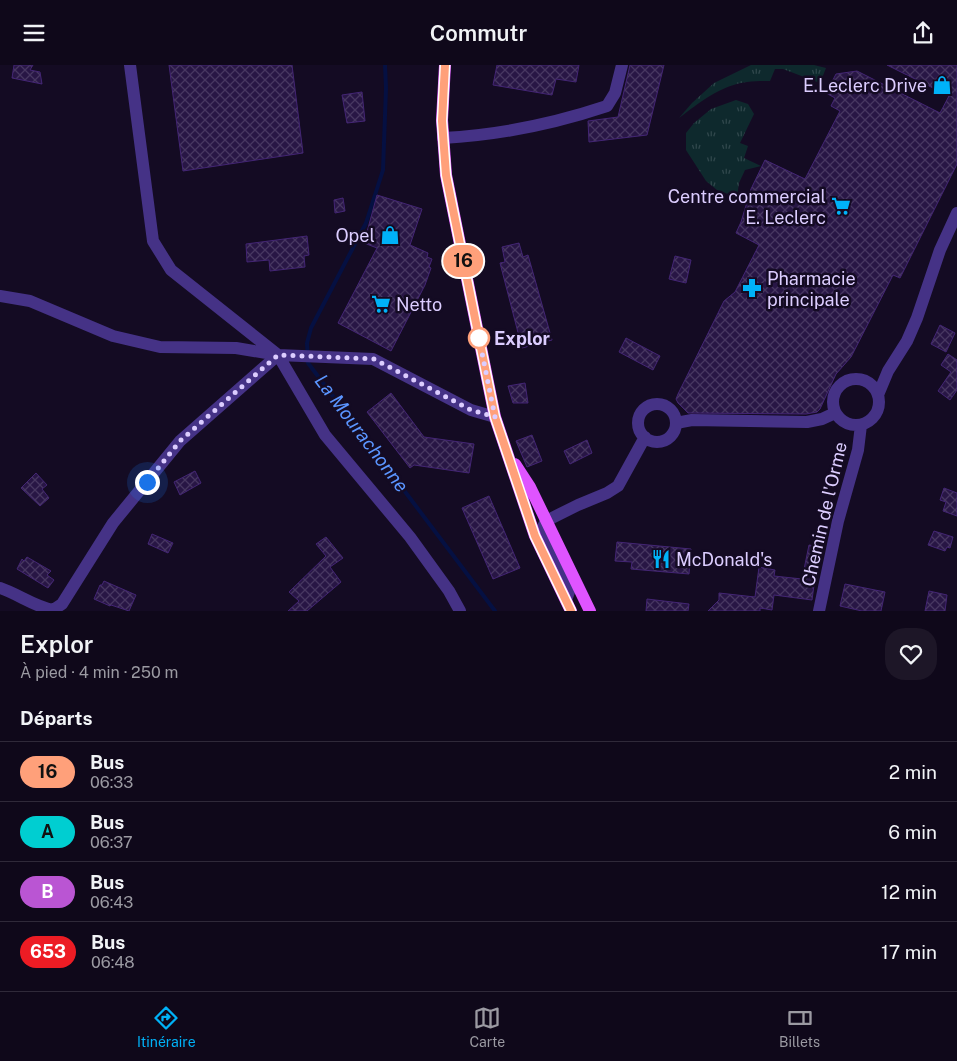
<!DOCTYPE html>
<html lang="fr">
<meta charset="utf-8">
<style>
body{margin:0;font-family:"Public Sans",sans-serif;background:#1d1627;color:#f1f3f6;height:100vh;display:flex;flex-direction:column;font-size:19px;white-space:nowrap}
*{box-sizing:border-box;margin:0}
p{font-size:16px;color:#9b9aa2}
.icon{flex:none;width:28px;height:28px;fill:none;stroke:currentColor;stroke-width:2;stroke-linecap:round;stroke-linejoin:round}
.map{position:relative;height:546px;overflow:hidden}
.panel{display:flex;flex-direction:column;background:#0f081a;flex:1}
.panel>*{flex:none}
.badge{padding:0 10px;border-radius:16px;font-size:18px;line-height:32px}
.you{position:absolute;width:25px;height:25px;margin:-12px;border:4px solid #fff;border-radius:50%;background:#1a73e8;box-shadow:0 0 0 8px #1a73e833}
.map>.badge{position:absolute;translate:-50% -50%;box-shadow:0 0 0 2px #fff}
h2{padding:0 20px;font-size:19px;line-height:45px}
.round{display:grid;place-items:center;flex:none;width:52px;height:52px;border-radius:20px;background:#1d1627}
.summary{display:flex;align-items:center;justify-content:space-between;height:85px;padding:0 20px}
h1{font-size:24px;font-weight:600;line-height:38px}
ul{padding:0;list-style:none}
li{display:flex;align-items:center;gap:15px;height:60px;padding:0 20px;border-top:1px solid #2f2939}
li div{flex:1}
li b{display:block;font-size:19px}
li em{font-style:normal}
li .badge{min-width:55px;font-weight:700;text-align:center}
header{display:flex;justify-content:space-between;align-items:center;height:65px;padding:0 20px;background:#0f081a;font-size:22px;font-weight:600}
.tabs{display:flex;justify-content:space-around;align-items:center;height:70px;border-top:1px solid #2f2939;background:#0f081a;font-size:14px;color:#9b9aa2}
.tabs a{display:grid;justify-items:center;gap:2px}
.tabs .active{color:#00b2f8}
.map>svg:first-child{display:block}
.grass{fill:url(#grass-tufts)}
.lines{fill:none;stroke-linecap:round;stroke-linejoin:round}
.stream{stroke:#051042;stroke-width:4}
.building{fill:url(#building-cross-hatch);stroke:#432574}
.minor{stroke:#453286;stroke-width:12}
.major{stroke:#df54ff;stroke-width:12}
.line-casing{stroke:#fff;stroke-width:11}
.line{stroke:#ffa07a;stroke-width:8}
.walk{stroke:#dccdff;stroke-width:5;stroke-dasharray:0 9}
.stop-dot{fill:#fff;stroke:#ffa07a;stroke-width:2.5}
.labels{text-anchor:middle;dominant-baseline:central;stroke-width:5;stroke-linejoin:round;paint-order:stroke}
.poi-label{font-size:18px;fill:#dccdff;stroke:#140b23;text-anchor:end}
.stop-label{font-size:18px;font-weight:bold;fill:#dccdff;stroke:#140b23;text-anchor:start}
.street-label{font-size:18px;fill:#dccdff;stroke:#140b23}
.water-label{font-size:19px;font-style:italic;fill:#5b95ff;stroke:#140b23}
</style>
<header><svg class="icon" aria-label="menu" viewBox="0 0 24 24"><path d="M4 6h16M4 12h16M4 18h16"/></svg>Commutr<svg class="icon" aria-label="share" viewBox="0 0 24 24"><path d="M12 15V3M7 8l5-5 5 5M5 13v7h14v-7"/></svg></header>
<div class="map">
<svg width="957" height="546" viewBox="0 0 957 546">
<defs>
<pattern id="grass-tufts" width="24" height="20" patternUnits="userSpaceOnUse" patternTransform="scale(1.25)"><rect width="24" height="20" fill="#0e292d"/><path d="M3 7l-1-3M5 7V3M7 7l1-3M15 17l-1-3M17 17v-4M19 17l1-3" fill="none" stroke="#30474c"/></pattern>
<pattern id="building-cross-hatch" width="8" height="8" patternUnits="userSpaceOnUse" patternTransform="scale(1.25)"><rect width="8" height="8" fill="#281645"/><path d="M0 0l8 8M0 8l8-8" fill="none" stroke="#473761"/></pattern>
</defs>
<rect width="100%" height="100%" fill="#140b23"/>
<!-- grass -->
<path class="grass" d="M751,0H814L826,3L820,18L783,4H775L770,16C763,16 754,16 747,17C721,20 699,38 679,53L692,38L714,18Z
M736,35L748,39L754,49L740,78L748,81L744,93L761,101L745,105L739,118L737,132L717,125L706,116L686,85V68L694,58L711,44Z"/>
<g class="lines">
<!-- stream -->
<path class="stream" d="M385,0L386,23L383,105L366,158L311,263L307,278L308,298L495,546"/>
</g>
<!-- building -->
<path class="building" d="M14,0H33L30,5L40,7L42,19L12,13Z
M169,0H292L303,88L183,106Z
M497,0H579L576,17L556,14L552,30L493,20Z
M630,0H664L647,70L589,77L588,56L618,52Z
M887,0H957V99L900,213L893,210L851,292L836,309L820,344L817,347L806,349L688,348L678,338L676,334L678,329L724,236L735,227L759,180L736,168L741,157L751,124L765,95L805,114L840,46L831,41L835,33L826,28L836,9L857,6L940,48L949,31Z
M362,27L365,56L347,58L342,30Z
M377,130L422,144L410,180L428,188L427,192L432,194L429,202L431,203L425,220L391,286L338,258L377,183L364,178Z
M343,133L345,146L335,148L334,135Z
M307,171L309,190L304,191L305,202L270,206L269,195L247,197L246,179Z
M519,178L523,192L528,190L552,275L522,283L500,198L505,197L502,182Z
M675,191L691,195L686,218L669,214Z
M940,260L955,268L946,287L931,279Z
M626,273L660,291L653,305L619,287Z
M948,289L957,295V325L950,335L938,326L951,307L941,300Z
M525,318L528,338H513L508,321Z
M391,328L424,372L474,379L469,408L414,400L410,403L367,347Z
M532,370L542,396L527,402L516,376Z
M587,375L592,388L570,399L564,386Z
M195,406L201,418L180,430L174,417Z
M36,408L47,420L42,424L49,433L40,441L21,423Z
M944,423L957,428V451L943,446L946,437L940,435Z
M489,431L520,503L493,514L462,443Z
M934,466L953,472L950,483L947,482L945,486L928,480Z
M152,469L173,478L168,488L148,479Z
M326,472L343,493L330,502L341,517L307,546H288L299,536L289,527L326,491L316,479Z
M617,477L691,484L689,509L631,504L632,497L615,496Z
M809,480L819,482L812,535L774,530L772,545L760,543V546H708L719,535V528L755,532L759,502L775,505L774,511L802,514Z
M27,492L51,506L47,510L54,515L48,523L17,504L22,494L24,496Z
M104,516L136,530L129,546L111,540L110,541L94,534L100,520H102Z
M845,519L885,527L881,546H862L840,541Z
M929,526L947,530L945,546H925Z
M647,534L689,539L688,546H646Z"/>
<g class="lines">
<!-- minor -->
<path class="minor" d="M130,0L153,176L171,205L278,290L325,370L410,472L449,526L460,546
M443,73C499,70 553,59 607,41L615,28L622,0
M0,231L30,236L113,271L160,282L236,283L278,290L373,294L471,345L495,352
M833 337a23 23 0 1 1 46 0a23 23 0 1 1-46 0Z
M878,330L888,306L907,276L917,253L940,185L957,148
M638 358a19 19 0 1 1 38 0a19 19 0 1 1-38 0Z
M676,358L692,355L807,357L822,354L835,348
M0,523C18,529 35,542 53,545L62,539L113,458L180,376L278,290
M566,535L569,527L542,468L543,462L546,456L578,440L607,428L618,421L645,372
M819,546L838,456L858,385L861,360"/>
<!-- major -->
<path class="major" d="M445,0L442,55L446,110L495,352L535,471L571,546
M515,399L530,422L590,546"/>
</g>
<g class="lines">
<!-- line casing -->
<g class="line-casing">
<path id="line" d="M445,0L442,56L446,110L495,352L535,471L571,546"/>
</g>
<!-- line -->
<use href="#line" class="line"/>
<!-- walk -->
<path class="walk" d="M147,417L180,376L278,290L374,294L471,345L495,352L479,273"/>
</g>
<!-- icons -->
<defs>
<g id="shop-bare" transform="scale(1.5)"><path d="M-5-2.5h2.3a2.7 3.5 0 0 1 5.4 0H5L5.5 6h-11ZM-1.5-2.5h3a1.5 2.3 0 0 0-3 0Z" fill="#00b2f8" stroke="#140b23" stroke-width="2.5" paint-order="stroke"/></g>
<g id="supermarket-bare" transform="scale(1.5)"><path d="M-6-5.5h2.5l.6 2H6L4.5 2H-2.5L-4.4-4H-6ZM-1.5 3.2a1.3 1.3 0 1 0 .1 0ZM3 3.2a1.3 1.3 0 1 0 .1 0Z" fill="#00b2f8" stroke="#140b23" stroke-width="2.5" paint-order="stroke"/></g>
<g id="pharmacy-bare" transform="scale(1.5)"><path d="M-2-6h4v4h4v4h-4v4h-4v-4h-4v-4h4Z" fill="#00b2f8" stroke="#140b23" stroke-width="2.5" paint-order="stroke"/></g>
<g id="restaurant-bare" transform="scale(1.5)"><path d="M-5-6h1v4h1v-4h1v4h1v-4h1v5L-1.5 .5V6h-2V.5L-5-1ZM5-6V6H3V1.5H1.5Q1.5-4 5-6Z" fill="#00b2f8" stroke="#140b23" stroke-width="2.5" paint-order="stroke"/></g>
</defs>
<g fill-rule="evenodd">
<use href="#shop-bare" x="942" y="20"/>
<use href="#supermarket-bare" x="841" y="141"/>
<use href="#shop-bare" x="390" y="170"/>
<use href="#pharmacy-bare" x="752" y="223"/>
<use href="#supermarket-bare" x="381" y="239"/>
<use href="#restaurant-bare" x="661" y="494"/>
</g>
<!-- markers -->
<circle class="stop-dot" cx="479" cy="273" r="10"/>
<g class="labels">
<!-- poi labels -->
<g class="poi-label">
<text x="927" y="20">E.Leclerc Drive</text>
<text x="826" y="131">Centre commercial<tspan x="826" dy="21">E. Leclerc</tspan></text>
<text x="375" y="170">Opel</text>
<text x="767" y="213" text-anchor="start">Pharmacie<tspan x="767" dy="21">principale</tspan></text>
<text x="396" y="239" text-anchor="start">Netto</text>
<text x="676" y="494" text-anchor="start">McDonald's</text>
</g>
<!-- stop labels -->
<g class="stop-label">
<text x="494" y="273">Explor</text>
</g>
<!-- street labels -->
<g class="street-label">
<text transform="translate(824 449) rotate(-77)">Chemin de l'Orme</text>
</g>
<!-- water labels -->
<g class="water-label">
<text transform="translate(362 368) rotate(53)">La Mourachonne</text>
</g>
</g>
</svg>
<div class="you" style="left:147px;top:417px"></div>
<b class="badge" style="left:463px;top:196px;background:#ffa07a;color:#111">16</b>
</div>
<section class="panel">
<div class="summary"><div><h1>Explor</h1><p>À pied · 4 min · 250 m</p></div><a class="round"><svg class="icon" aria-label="heart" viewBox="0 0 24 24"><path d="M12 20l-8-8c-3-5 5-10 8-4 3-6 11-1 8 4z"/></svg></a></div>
<h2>Départs</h2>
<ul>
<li><span class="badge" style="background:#ffa07a;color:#111">16</span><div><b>Bus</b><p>06:33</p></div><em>2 min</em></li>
<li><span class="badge" style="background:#00ced1;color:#111">A</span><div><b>Bus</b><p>06:37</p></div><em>6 min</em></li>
<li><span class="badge" style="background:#ba55d3;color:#fff">B</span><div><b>Bus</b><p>06:43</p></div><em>12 min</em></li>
<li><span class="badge" style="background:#ed1c24;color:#fff">653</span><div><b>Bus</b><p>06:48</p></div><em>17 min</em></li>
</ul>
</section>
<nav class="tabs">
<a class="active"><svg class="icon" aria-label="directions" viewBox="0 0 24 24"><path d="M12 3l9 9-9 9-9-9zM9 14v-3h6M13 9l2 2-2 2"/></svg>Itinéraire</a>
<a><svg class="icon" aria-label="map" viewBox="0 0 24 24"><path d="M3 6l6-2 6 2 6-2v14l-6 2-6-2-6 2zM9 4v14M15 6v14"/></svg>Carte</a>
<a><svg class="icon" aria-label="tickets" viewBox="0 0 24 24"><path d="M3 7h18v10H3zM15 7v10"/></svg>Billets</a>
</nav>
